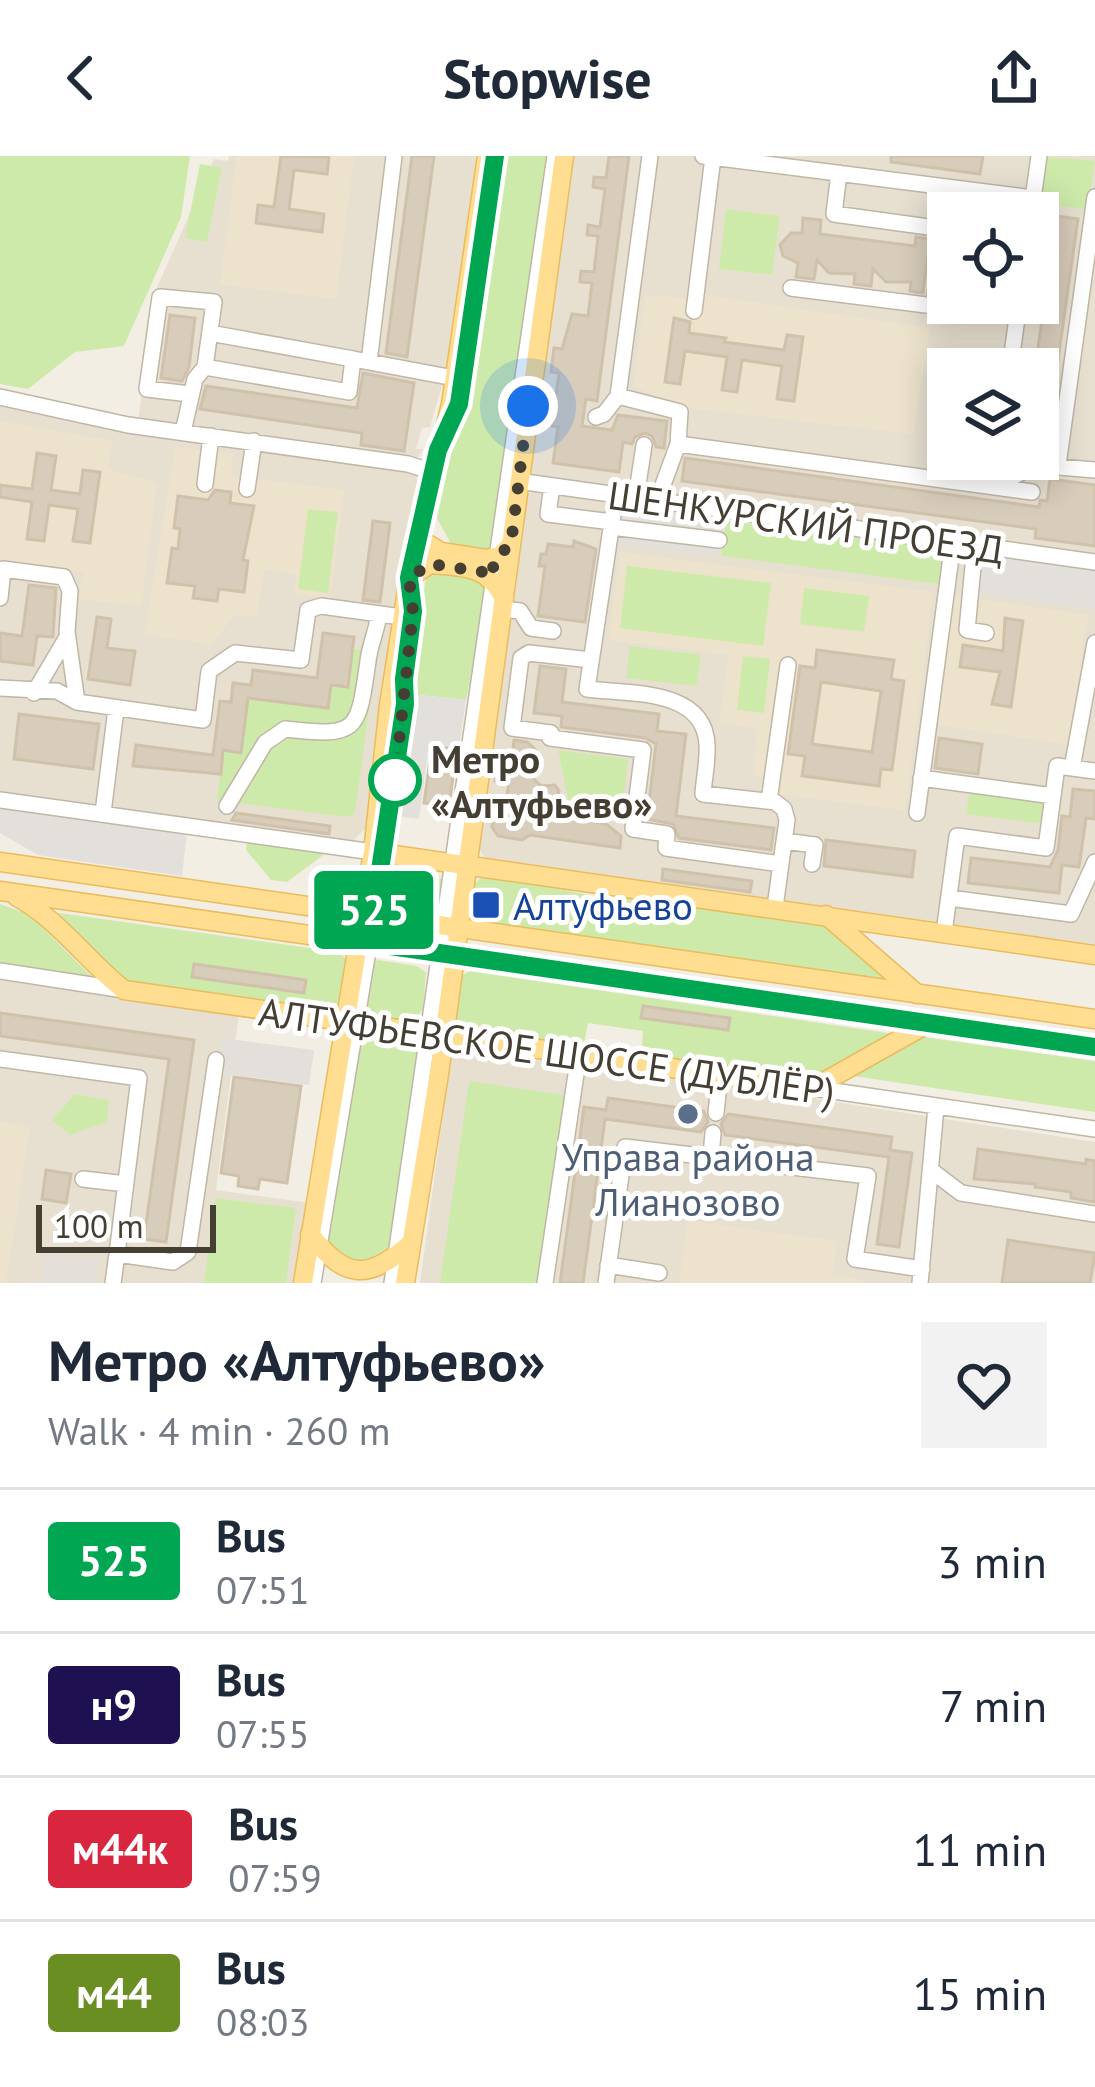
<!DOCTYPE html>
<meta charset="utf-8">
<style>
body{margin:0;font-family:"PT Sans",sans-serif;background:#f2f2f3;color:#1f2937;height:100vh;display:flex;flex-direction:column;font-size:45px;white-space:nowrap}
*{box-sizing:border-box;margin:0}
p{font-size:39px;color:#747a83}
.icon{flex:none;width:66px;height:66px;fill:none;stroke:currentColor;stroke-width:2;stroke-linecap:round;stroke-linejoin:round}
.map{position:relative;height:1127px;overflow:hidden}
.drawer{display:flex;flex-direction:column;background:#fff;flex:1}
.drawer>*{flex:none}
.badge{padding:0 24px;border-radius:9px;font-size:42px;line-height:78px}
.controls{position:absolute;left:927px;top:36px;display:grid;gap:24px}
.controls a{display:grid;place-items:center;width:132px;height:132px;border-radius:0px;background:#fff;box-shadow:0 6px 30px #0003;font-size:60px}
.scale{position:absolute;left:36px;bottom:30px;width:180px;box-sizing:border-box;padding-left:12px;border:6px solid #453e33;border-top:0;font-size:33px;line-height:42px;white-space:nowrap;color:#453e33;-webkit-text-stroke:9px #fff;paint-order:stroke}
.you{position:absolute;width:60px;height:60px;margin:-30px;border:9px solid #fff;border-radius:50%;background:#1a73e8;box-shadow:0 0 0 18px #1a73e833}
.map>.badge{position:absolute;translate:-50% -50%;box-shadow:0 0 0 6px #fff}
.round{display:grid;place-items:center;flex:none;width:126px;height:126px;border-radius:0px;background:#f2f2f3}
.summary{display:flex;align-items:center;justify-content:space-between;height:204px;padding:0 48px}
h1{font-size:57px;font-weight:600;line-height:90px}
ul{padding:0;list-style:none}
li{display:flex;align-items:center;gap:36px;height:144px;padding:0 48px;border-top:3px solid #e0e1e3}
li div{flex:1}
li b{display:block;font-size:45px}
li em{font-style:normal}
li .badge{min-width:132px;font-weight:700;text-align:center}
header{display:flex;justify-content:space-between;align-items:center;height:156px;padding:0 48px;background:#fff;font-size:54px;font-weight:600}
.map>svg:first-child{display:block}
.residential{fill:#e7e0d1;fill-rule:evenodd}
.industrial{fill:#e5dfd9}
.education{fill:#ede3cc}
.green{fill:#ceeaaa}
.parking{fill:#e3e0dc}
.building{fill:#d8ccbb;stroke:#d0c1ab;stroke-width:3;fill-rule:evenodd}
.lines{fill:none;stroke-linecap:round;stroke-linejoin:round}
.minor-casing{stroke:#bfb6a6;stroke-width:18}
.major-casing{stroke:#eabc5b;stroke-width:21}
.minor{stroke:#fff;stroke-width:15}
.major{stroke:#ffde91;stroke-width:18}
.line-casing{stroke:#fff;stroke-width:27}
.line{stroke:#00a651;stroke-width:18}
.walk{stroke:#453e33;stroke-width:12;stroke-dasharray:0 21.6}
.stop-dot{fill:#fff;stroke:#00a651;stroke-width:6}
.transit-dot{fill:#1a4fb4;stroke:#fff;stroke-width:4.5}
.service-dot{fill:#5c6f8a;stroke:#fff;stroke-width:4.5}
.labels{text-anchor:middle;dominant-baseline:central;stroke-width:10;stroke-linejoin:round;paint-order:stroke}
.street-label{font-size:39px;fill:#453e33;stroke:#fff}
.stop-label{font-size:39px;font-weight:bold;fill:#453e33;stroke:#fff;text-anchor:start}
.transit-label{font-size:39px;fill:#164399;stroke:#fff;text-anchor:start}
.service-label{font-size:39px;fill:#4e5e75;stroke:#fff}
</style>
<header><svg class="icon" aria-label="back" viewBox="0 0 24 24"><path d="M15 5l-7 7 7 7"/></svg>Stopwise<svg class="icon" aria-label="share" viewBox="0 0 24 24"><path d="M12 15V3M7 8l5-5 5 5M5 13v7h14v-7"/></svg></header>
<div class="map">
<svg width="1095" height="1127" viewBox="0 0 1095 1127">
<rect width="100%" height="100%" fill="#f3eee4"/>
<!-- residential -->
<path class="residential" d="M229,0H478L451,198L430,271L422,272L416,293H423L418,301L138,265L154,138L214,3L228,5Z
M574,0H1095V402L536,325L530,315ZM948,57H1038V147H948ZM948,213H1038V303H948Z
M0,245L415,314L418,323L368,670L352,686L0,635Z
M538,332L1095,413V788L486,703L474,687L527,339Z
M0,824L239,858L216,1034L311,1047L299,1127H0Z
M465,889L1095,986V1127H420L443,958L440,941L447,901Z"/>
<!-- industrial -->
<path class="industrial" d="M46,1096L100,1103L96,1127H42Z"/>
<!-- education -->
<path class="education" d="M237,0H354L336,143L220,128Z
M645,139L694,143L708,140L930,172L913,278L680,251L634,230Z
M0,265L112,285L108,313L157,327L141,450L79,443L83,417L0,406Z
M175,291L233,298L231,320L344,334L330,443L294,438L296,418L264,413L257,461L234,459L212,488L145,479Z
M620,396L933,436L905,654L760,636L762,622L753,620L757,572L720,567L728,499L609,484Z
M954,439L1088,459L1068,588L936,569Z
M0,966L30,970L6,1127H0Z
M688,1065L837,1085L833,1119L858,1123V1127H679Z"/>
<!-- green -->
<path class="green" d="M0,0H190L181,61L124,190L75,196L28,233L0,228Z
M498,0H553L492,398L451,388L437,362L461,253Z
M1040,0L1095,5L1088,54L1034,46Z
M200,8L222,12L207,86L185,82Z
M726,53L780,60L772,119L719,113Z
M308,353L338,356L328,437L298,433Z
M726,365L943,393L939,428L721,400Z
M627,410L771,427L763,490L620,472Z
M430,416L474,418L488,429L466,544L410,538L425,427Z
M804,432L869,440L864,476L800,468Z
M630,490L701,499L697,530L626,522Z
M353,493L377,495L355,658L345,661L217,644L223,594L240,596L248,542L328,552V528L348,530Z
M743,500L770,503L764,557L737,554Z
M558,594L628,603L621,668L569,647Z
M970,633L1046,642L1043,668L966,658Z
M247,686L326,697L287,726L271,724L246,694Z
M400,710L431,714L445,726L438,759C399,760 379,759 388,716Z
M485,718L609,743L610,738L822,767L890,825L478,766L468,753L472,730Z
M0,748L30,759L92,821L0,808Z
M59,757L339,796L347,804L340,853L337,856L126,828L55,759Z
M378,804L417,810L426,817L423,853L416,862C359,868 362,853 373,806Z
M470,815L894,878L808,925L641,901L643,875L588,867L583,893L458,873L452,864L461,820Z
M924,881L1095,905V956L853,920Z
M364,883L419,890L396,1087L379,1104L354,1107L332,1093L326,1078L359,884Z
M469,925L564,939L537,1127H440Z
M75,938L109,944L107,966L70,979L52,964Z
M215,1042L296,1052L286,1127H204Z"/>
<!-- parking -->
<path class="parking" d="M616,350L683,359V369L723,374L719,400L611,387L615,360L640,362L615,358Z
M980,397L1095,413V454L975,436Z
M410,538L466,544L459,591L429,588L419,663L394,660Z
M0,652L187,677L182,720L38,699L0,677Z
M222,882L314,894L309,929L217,917Z"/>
<!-- building -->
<path class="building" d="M281,0L329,1L327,18L294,14L289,53L324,58L322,76L256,67L258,49L274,51Z
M412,0H434L407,201L386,197Z
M609,0H629L597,245L586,243L582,270L612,274L618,259L667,265L664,292L656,291L652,280L645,277L635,281L632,288L623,286L619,316L553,307L558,271L552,270L559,217L551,216L554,192L562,193L572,158L588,160L592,127L580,126L581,115L594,116L598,80L587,79L588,69L600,71L605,33L593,31L594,21L606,22Z
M891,0H983L980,18L891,6Z
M1057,60L1078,63L1047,281L1038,279V213H1035Z
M803,62L821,64L820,78L915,90L916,81L930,83L923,137L910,135L911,126H886L873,113L871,130L854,128L855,118L829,117L817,104L814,123L796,121L798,107L783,100L780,89L791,77H802Z
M170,159L195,162L189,211L182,225L161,222Z
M674,162L690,166L689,177L726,182L724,186L784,194L787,179L803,181L794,245L777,243L782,210L742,204L737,236L722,234L727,201L685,195L680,228L665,226Z
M363,217L414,227L404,295L361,289L362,277L200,253L206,230L357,252Z
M37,297L56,300L51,334L80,338L83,314L100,316L90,387L73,385L78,353L49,349L44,385L27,383L32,346L0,341V329L32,333Z
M685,302L1039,351L1040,344L1047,345L1050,323L1095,329V390L1035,382L1036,373L682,325Z
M215,334L231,336L230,347L254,350L243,404L248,405L244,436L219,433L217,445L193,442L195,430L167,427L172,392L178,393L180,373L174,372L178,340L208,344Z
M373,365L390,367L380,446L363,444Z
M574,385L596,393L585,466L538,460L545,410H539L541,398H546L548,388L573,391Z
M29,429L56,432L53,481L37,480L33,509L0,505V477L22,480Z
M97,461L111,463L107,492L135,495L130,529L88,523Z
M1005,462L1023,465L1011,551L992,548L1000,516L960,511L963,489L1003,495Z
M323,477L354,481L348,531L331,529L328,552L248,542L241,597L223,594L221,618L133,610L136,589L213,599L220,545L231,546L233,527L251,529L253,514L317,522Z
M817,494L894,504L891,523L904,525L892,614L881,613L879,630L802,620L805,600L788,598L800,510L815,512ZM821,526L881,535L872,596L812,588Z
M540,510L566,513L562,546L659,558L657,575L686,578L676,660L774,672L771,694L679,682L673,668L647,663L656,588L645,582L561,571L562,560L534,557Z
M19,558L99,568L93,613L14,603Z
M939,582L982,588L978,618L935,612Z
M514,584L527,586L536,594L533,622L541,630L555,629L559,635L555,649L563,660L606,668L621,680L620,692L530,679L522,684L498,680L492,671L495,648L507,639L509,626L495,625L496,615L510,616Z
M432,590L457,593L449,650L424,647Z
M1073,633L1095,635V663L1086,662L1079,711L1062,709L1059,737L968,727L971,702L1050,711L1058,694L1062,660L1070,661Z
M236,657L330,670L329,678L232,664Z
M826,684L915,695L912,721L824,710Z
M663,713L752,725L750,736L662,724Z
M194,808L306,824L304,837L192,821Z
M643,850L730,862L728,874L641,862Z
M0,857L194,884L166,1086L144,1083L169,903L0,880Z
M234,921L301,930L287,1027L260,1023L258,1033L238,1030L239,1020L221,1017Z
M608,942L704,955L708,966L701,976L605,963L583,1127H560L584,951L606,954Z
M728,958L892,981L890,994L912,997L899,1091L877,1088L889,1001L725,979L721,968Z
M978,993L1086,1008V1003L1095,1005V1046L1071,1042V1036L1035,1031L1036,1028L974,1023Z
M46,1014L71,1018L66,1047L42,1043Z
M1008,1084L1095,1097L1090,1127H1002Z"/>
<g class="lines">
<!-- minor casing -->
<g class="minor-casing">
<path id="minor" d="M394,0L369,206L454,222
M650,0L618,240L680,256L678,288
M703,0L1033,42
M1031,57L1039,0
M791,132L934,150L943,73L834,58L839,17
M694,155L713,1
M210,177L353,203
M1010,213L1019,147
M190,238L147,233L160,141L214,146L205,211
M0,241L128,269L408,308L433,316
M596,261L604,258L618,240
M183,276L195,223L205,211L349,236L353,203L369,206
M1058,309L1095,41
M518,325L1095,406
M205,328L211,280
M552,330L548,358L612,366
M994,331L1035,309L1095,314
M994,331L997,303
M247,333L254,285
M616,339L587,533C628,538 705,532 707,589C708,605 704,622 703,638L775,646L784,653L787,664L775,751
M636,342L644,289
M657,345L678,288L1032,336
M611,371L719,384
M975,389L967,474L986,477
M0,442L3,413L64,421L70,435L67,476L77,546
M503,453L520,455L531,472L553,475
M591,504L529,497L521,502L512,572L551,577L550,582L643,594L633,673L667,678L666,692L781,708
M0,532L57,535L77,546L203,564L209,515L235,497L301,504L308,454L321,450L402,461
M34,537L67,481
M1072,612L1095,487
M921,622L1053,640
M0,644L373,696
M769,645L788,509
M227,650L265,587L285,573C358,581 358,577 368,505C370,488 377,474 379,458
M103,657L116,553
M917,657L953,386
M784,685L815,689L812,708
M949,742L1071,758L1095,706
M944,777L957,680L1046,692L1057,610L1095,615
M0,815L124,834
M0,903L139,922L117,1098
M813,932L1095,973
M716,957L720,919
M711,1000L713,977
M932,1015L961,1037L1095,1058
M83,1023L126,1028
M608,1109L659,1117
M113,1127L117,1098L173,1106L188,1096L216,904
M313,1127L388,674L405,548L411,442
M392,1127L555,0
M545,1127L579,898
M606,1127L625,991L868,1020L855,1103L922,1113
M920,1127L936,951"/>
</g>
<!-- major casing -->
<g class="major-casing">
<path id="major" d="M418,376L426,387L441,396L486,403L500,400L511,388
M409,422L430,408C464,411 488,409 504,443
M373,696L1095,799
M0,706L1095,863
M0,735L1095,891
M17,741C56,761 88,806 124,834L813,932L927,868
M826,759L917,838
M310,1078C345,1124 368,1125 411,1087
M303,1127L373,696L389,549L409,422L451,248L487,0
M405,1127L439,918L564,0"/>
</g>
<!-- minor -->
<use href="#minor" class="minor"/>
<!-- major -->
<use href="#major" class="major"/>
</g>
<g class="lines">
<!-- line casing -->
<g class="line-casing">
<path id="line" d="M495,0L459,248L438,294L409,422L413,455L404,523L405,548L369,787L1095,891"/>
</g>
<!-- line -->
<use href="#line" class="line"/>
<!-- walk -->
<path class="walk" d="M395,624L413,455L409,422L430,408L484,416L492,421L494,404L511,388L528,250"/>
</g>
<!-- markers -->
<circle class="stop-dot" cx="395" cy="624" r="24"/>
<rect class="transit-dot" x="471" y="734" width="30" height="30" rx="6"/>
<circle class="service-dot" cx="688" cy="958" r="12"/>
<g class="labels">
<!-- street labels -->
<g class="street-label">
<text transform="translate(806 366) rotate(8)">ШЕНКУРСКИЙ ПРОЕЗД</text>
<text transform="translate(547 895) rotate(8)">АЛТУФЬЕВСКОЕ ШОССЕ (ДУБЛЁР)</text>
</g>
<!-- stop labels -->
<g class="stop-label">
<text x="431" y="602">Метро<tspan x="431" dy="45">«Алтуфьево»</tspan></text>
</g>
<!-- transit labels -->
<g class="transit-label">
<text x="513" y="749">Алтуфьево</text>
</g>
<!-- service labels -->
<g class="service-label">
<text x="688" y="1000">Управа района<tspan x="688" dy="45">Лианозово</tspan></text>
</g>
</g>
</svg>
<div class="controls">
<a><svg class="icon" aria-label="locate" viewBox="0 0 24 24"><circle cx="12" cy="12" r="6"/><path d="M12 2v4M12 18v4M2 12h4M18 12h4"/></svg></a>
<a><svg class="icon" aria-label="layers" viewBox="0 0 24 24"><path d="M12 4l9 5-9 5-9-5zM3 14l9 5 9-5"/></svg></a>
</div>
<div class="scale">100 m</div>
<div class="you" style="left:528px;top:250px"></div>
<b class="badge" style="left:374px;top:754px;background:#00a651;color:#fff">525</b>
</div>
<section class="drawer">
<div class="summary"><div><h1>Метро «Алтуфьево»</h1><p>Walk · 4 min · 260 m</p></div><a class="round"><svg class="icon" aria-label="heart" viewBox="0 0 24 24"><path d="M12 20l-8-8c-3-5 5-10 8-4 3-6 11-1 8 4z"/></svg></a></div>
<ul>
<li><span class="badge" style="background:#00a651;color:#fff">525</span><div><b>Bus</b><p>07:51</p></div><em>3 min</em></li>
<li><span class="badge" style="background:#1f1051;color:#fff">н9</span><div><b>Bus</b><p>07:55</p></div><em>7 min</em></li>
<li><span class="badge" style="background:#d7263d;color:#fff">м44к</span><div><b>Bus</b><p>07:59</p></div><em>11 min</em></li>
<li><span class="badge" style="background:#6b8e23;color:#fff">м44</span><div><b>Bus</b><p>08:03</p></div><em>15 min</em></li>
</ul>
</section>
